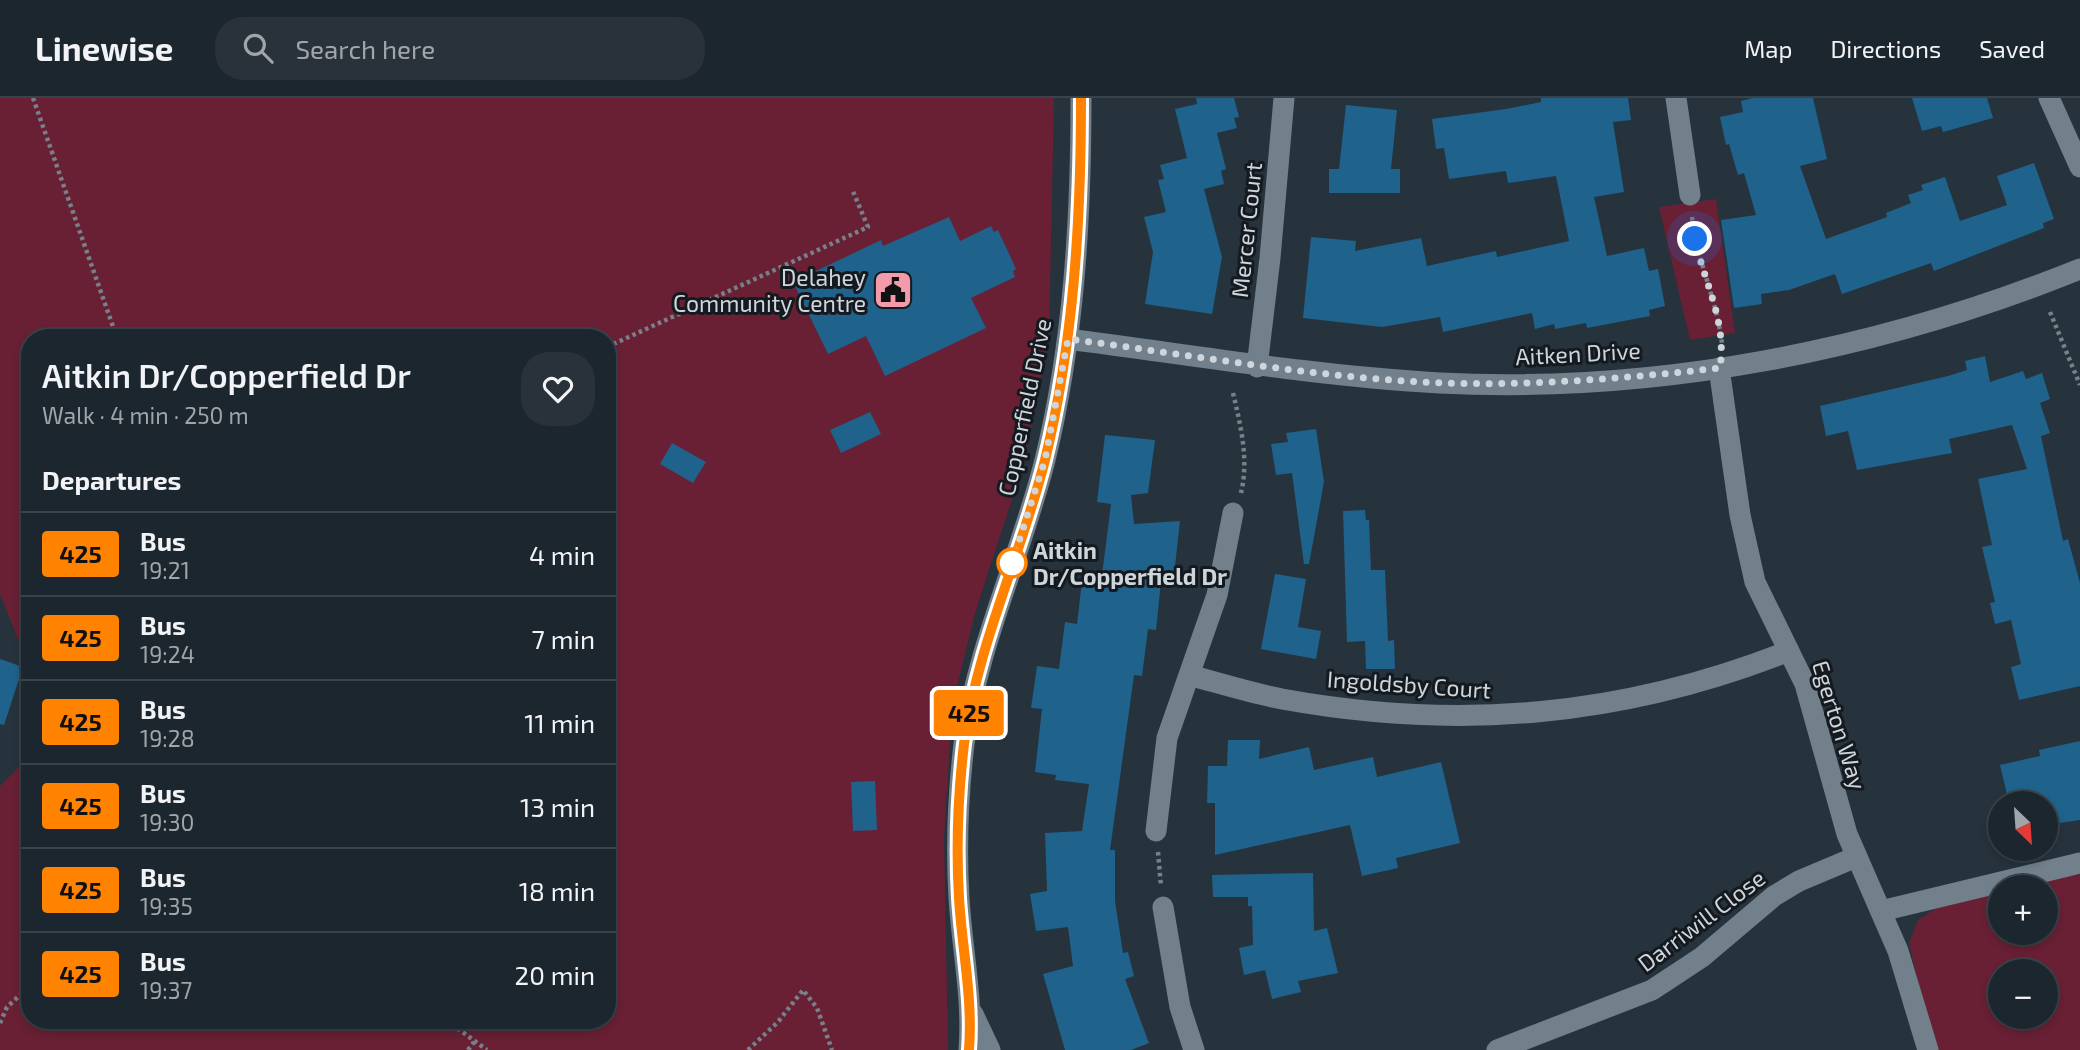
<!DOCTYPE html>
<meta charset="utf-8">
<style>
body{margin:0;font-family:"Exo 2",sans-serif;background:#29323a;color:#f1f3f6;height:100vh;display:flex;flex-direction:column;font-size:26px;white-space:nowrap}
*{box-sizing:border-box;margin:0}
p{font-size:23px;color:#a0a5aa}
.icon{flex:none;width:38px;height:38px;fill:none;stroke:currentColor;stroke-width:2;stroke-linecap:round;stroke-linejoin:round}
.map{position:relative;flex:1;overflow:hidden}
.panel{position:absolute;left:21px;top:231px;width:595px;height:700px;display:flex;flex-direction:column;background:#1c262e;border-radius:28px;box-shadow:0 4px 10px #0003,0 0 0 2px #3a434a}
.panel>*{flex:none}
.badge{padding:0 14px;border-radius:5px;font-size:24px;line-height:46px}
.needle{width:46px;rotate:155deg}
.buttons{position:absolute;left:1988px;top:693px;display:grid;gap:14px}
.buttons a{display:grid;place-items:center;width:70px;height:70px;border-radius:50%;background:#1c262e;box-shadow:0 4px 10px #0003,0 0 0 2px #3a434a;font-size:35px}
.you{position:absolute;width:35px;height:35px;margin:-18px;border:5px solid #fff;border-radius:50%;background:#1a73e8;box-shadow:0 0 0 10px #1a73e833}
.map>.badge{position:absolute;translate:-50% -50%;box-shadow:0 0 0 4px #fff}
h2{padding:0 21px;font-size:26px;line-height:63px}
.round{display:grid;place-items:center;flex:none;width:74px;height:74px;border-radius:28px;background:#29323a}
.summary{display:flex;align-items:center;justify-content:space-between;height:119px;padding:0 21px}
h1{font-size:33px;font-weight:600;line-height:52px}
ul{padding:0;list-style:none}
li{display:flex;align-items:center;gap:21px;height:84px;padding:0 21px;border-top:2px solid #3a434a}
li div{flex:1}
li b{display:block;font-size:26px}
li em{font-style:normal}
li .badge{min-width:77px;font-weight:700;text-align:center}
header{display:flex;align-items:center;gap:42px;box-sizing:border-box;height:98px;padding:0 35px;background:#1c262e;border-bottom:2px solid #3a434a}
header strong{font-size:33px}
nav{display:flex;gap:38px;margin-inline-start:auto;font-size:24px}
.search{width:490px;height:63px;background:#29323a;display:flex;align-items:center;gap:18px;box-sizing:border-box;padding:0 24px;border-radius:28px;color:#a0a5aa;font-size:26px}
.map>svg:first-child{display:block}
.green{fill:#692034;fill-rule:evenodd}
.building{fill:#1f628b}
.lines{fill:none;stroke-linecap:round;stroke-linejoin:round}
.path{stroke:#768189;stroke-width:4.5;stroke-dasharray:3.5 3.5;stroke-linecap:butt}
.minor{stroke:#71808b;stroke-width:21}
.tertiary{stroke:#71808b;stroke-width:21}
.line-casing{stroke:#fff;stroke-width:16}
.line{stroke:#ff8200;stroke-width:10}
.walk{stroke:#ced6dc;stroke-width:7;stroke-dasharray:0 12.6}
.stop-dot{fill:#fff;stroke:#ff8200;stroke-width:3.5}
.labels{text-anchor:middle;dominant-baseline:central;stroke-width:6;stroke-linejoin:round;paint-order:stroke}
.street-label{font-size:23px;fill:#ced6dc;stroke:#141a1f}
.poi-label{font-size:23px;fill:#ced6dc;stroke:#141a1f;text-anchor:end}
.stop-label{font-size:23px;font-weight:bold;fill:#ced6dc;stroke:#141a1f;text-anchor:start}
</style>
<header>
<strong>Linewise</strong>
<div class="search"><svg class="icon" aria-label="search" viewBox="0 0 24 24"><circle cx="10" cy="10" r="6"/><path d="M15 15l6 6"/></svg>Search here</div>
<nav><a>Map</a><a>Directions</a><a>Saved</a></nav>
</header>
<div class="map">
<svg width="2080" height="952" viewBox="0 0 2080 952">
<rect width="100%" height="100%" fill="#26333d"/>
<!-- green -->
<path class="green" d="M0,0H1054L1049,239L1026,358L975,515L952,609L944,739L948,952H0V688L30,658V922H607V240H30V571L0,496Z
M1716,101L1735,235L1690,242L1659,109Z
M2080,773V952H1935L1909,846L1918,822L1935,811L2000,791V835H2046V789H2008ZM2000,873H2046V919H2000Z"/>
<!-- building -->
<path class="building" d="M1196,0H1234L1239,19L1234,20L1237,30L1217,35L1226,71L1221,73L1224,86L1204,91L1222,159L1212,216L1145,206L1153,154L1144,119L1166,114L1158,82L1164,81L1160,67L1187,60L1175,11L1197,6Z
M1541,0H1628L1631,22L1613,24L1624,94L1594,99L1607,158L1644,150L1649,173L1658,171L1665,208L1649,212L1650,218L1587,230L1586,225L1555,231L1554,226L1535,231L1532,215L1443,234L1440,219L1382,229L1303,220L1311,139L1356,143L1355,153L1421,140L1427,168L1496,153L1497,159L1569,143L1556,78L1508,85L1506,73L1449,81L1444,50L1436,51L1432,21L1506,11L1541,4Z
M1752,0H1813L1827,61L1800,68L1826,141L1887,119L1886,115L1911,105L1908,97L1923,92L1921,87L1945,79L1960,123L2007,107L1997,78L2034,65L2054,121L2043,125L2044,130L1934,173L1931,165L1842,196L1835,176L1789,192L1761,196L1762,206L1734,210L1721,122L1756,117L1744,75L1738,77L1729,46L1726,47L1720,19L1743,14L1741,3Z
M1912,0H1987L1993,20L1943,34L1941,28L1922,33Z
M1346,7L1397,12L1391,71H1400V95H1329V71H1339Z
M949,119L960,143L991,128L994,134L998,132L1016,171L1013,173L1015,179L971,200L986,230L885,278L866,238L828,256L793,184L881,142L883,148Z
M1985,258L1990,284L2023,273L2026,281L2042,275L2050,301L2040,305L2050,335L2041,338L2063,443L2068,441L2080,485V588L2019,602L2011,569L2021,566L2011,522L1995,526L1990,505L1995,504L1982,449L1992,447L1978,381L2027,371L2012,327L1949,341L1952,355L1857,372L1848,333L1826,338L1820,308L1948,278L1967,272L1965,263Z
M870,314L881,336L841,355L830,332Z
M1316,331L1324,384L1309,466H1304L1292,375L1276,377L1271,346L1288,344L1286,335Z
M1105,337L1155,342L1148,395L1131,397L1134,426L1180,423L1173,486L1161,484L1156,532L1148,531L1142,578L1134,577L1110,752H1115V803L1123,855L1128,854L1134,878L1125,881L1149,945L1131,952H1065L1043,876L1073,868L1068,829L1036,833L1030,796L1047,793L1045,735L1082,733L1089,686L1055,682L1056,677L1035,674L1042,611L1031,610L1037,568L1059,571L1065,524L1077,526L1083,475L1102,477L1111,406L1097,404Z
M672,345L706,364L693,385L660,366Z
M1365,412L1366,422H1369L1371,472H1385L1388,543L1394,542L1395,571H1366L1365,543L1347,544L1343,413Z
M1275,476L1306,481L1298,529L1321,533L1316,561L1261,551Z
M0,561L23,569L4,627L0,626Z
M1228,642H1260L1259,661L1309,649L1314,672L1373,659L1377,679L1441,664L1460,745L1396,760L1398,770L1362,778L1350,727L1215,757V705H1207L1208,668H1227Z
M2080,643V722L2046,727V705H2009L2000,667L2040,658L2039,652Z
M875,683L877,732L853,733L851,684Z
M1313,775L1314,833L1327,830L1338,875L1298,883L1301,894L1272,901L1265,872L1244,877L1239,850L1253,847L1252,808H1248V799H1213L1212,777Z"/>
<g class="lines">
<!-- path -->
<path class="path" d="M33,0L117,240
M1692,119C1697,163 1717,202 1722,246
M2050,214L2080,287
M607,249L868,129L852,91
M1233,295C1241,329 1249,361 1241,395
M1158,754L1161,788
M446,922L487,952
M0,925L7,909L30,888
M468,952L474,944
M748,952L778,924L803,892L817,910L832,952"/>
<!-- minor -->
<path class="minor" d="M1676,0L1690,97
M2049,0L2080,69
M1068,241C1192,257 1315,278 1440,285C1658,296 1879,252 2080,171
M1257,269L1270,160L1284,0
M1719,270L1740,417L1755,484L1805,586L1847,736L1898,853L1928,952
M1189,577C1219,585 1250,595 1282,601C1458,633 1622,619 1789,553
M1156,733L1167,640L1217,497L1233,415
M1163,809L1180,909L1194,952
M1881,813L2080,765
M1497,952L1652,892L1702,859L1774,798L1799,783L1856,759"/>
<!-- tertiary -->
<path class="tertiary" d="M973,916L990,952
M969,952C973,900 962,851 959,800C956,749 958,697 964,646C977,547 1021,458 1045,362C1074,243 1081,122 1081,0"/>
</g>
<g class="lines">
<!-- line casing -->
<g class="line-casing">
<path id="line" d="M969,952C973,900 962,851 959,800C956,749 958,697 964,646C977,547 1021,458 1045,362C1074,243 1081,122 1081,0"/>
</g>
<!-- line -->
<use href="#line" class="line"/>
<!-- walk -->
<path class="walk" d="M1012,465L1045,362L1068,241C1193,257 1317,280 1443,285C1536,288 1628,280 1720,270C1727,222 1704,185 1695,141"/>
</g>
<!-- icons -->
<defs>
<g id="civic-square" transform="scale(2.0125)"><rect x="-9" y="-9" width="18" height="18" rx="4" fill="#f39aac" stroke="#141a1f"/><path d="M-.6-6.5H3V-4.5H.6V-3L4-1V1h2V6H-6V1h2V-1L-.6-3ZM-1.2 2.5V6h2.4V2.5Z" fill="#111"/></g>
</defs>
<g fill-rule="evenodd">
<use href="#civic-square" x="893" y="192"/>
</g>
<!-- markers -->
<circle class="stop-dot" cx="1012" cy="465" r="14"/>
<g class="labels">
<!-- street labels -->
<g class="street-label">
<text transform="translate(1246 132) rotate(-84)">Mercer Court</text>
<text transform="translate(1578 255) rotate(-3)">Aitken Drive</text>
<text transform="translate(1024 309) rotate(-78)">Copperfield Drive</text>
<text transform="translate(1409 586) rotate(4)">Ingoldsby Court</text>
<text transform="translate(1840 627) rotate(73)">Egerton Way</text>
<text transform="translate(1701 822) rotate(-37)">Darriwill Close</text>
</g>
<!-- poi labels -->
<g class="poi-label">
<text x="866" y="179">Delahey<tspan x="866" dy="26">Community Centre</tspan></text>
</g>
<!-- stop labels -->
<g class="stop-label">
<text x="1033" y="452">Aitkin<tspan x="1033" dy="26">Dr/Copperfield Dr</tspan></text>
</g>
</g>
</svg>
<div class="buttons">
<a><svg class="needle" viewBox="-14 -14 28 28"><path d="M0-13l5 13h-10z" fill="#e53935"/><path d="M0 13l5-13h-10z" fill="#a0a5aa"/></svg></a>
<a>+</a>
<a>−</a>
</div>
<div class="you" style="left:1695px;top:141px"></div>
<b class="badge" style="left:969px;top:615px;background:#ff8200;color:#111">425</b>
<section class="panel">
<div class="summary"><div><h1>Aitkin Dr/Copperfield Dr</h1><p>Walk · 4 min · 250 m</p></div><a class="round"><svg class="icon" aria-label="heart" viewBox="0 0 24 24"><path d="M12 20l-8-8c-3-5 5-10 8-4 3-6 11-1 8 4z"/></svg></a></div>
<h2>Departures</h2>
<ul>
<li><span class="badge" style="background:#ff8200;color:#111">425</span><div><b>Bus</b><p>19:21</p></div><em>4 min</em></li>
<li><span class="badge" style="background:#ff8200;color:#111">425</span><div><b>Bus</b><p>19:24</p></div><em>7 min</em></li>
<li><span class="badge" style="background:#ff8200;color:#111">425</span><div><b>Bus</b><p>19:28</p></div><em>11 min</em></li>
<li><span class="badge" style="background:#ff8200;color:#111">425</span><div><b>Bus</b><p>19:30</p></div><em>13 min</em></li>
<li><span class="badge" style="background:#ff8200;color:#111">425</span><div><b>Bus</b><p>19:35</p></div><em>18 min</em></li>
<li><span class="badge" style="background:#ff8200;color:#111">425</span><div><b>Bus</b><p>19:37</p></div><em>20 min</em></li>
</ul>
</section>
</div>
